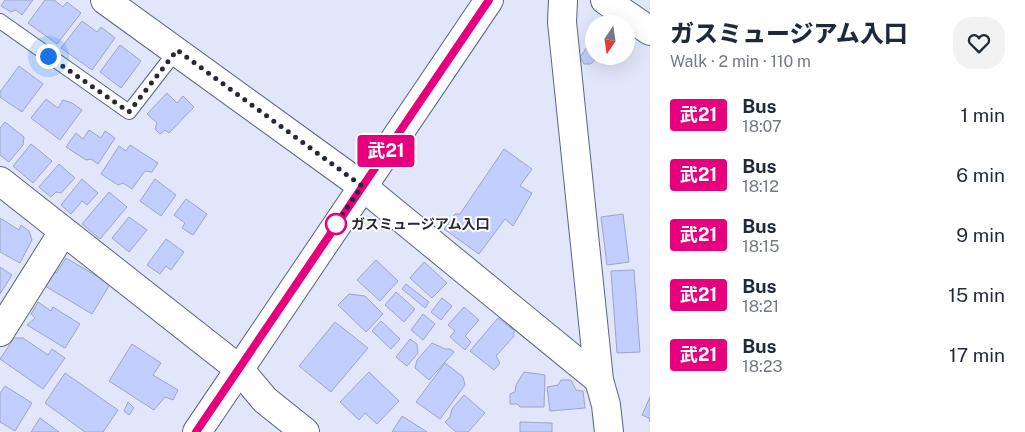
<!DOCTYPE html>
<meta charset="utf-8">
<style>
body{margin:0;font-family:"Public Sans","Noto Sans JP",sans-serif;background:#f2f2f3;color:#1f2937;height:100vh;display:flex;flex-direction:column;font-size:19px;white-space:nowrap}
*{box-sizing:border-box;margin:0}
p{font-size:16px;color:#747a83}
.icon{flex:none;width:28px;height:28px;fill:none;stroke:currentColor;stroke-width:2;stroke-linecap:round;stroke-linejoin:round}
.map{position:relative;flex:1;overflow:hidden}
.side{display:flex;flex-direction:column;background:#fff;width:375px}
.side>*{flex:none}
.badge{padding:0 10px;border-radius:4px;font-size:18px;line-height:32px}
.needle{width:32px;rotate:193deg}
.tools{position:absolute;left:585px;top:15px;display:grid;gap:10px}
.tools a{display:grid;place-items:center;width:50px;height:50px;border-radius:50%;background:#fff;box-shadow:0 5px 20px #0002;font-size:25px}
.you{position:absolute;width:25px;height:25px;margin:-12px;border:4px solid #fff;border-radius:50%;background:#1a73e8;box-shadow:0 0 0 8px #1a73e833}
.map>.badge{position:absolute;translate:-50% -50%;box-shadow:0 0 0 2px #fff}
.round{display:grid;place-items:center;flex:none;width:52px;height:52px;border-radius:20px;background:#f2f2f3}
.head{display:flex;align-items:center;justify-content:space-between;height:85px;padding:0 20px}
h1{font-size:24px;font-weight:800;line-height:38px}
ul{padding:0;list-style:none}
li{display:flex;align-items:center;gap:15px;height:60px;padding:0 20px}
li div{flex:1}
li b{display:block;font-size:19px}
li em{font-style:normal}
li .badge{min-width:55px;font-weight:700;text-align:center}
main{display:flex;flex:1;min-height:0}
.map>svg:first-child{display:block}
.building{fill:#c1cefe;stroke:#9da5c5}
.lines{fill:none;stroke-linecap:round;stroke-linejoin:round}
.lane-casing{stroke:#5b637f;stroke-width:16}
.street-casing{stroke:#5b637f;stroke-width:30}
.secondary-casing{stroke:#5b637f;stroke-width:30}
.primary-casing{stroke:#5b637f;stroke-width:30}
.lane{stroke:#fff;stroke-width:14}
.street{stroke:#fff;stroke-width:28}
.secondary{stroke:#fff;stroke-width:28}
.primary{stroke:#fff;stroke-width:28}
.line-casing{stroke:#fff;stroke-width:11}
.line{stroke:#e6007e;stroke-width:8}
.walk{stroke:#262935;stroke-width:5;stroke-dasharray:0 9}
.stop-dot{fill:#fff;stroke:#e6007e;stroke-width:2.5}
.labels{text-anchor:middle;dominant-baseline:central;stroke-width:4;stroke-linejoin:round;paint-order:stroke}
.stop-label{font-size:14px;font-weight:bold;fill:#262935;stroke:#fff;text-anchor:start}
</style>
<main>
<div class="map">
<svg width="650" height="432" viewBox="0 0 650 432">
<rect width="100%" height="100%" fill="#e1e6fb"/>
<!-- building -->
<path class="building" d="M5,0H33L22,15L16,10L11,12L1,6Z
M45,0H54L63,7L67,2L81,13L57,44L28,23Z
M82,21L97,32L101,27L115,38L92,70L61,48Z
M592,40L594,56H598L591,64H584L580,57Z
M120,45L141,61L121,88L100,72Z
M19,66L43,84L22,112L0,97V92Z
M167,93L177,103L183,96L194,107L169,133L165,130L160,134L155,129L157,123L147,114Z
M46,99L58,108L63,100L72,103L82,110L60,140L31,118Z
M5,122L24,137L23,145L9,162L0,155V128Z
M89,130L101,138L105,131L115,138L98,164L91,159L86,160L66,147L76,133L83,139Z
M31,144L52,161L33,183L13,166Z
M130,145L158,163L152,172L145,171L132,189L123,183L118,185L101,174L119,146L126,151Z
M504,149L532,169L520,186L532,193L513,226L505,219L479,254L444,229L455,214H460Z
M59,164L75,178L61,193L56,192L51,197L39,187Z
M82,179L98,193L87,205L82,201L71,214L61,205Z
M155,179L176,195L161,216L140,201Z
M109,192L127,207L100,239L82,224Z
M186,199L207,214L193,235L182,228L185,223L174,215Z
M623,214L629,262L607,265L601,217Z
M129,217L147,230L129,252L112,238Z
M0,218L19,230L21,225L29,231L32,240L20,263L0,252Z
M166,239L184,252L171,270L166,266L160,274L147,265Z
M66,258L110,284L92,314L45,286L52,274L57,272Z
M376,260L398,281L380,301L357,280Z
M424,262L447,283L432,298L410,278Z
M0,267L12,275L0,294Z
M634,270L640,352L617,353L611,271Z
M406,284L429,302L425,308L402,289Z
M396,292L415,309L404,322L385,305Z
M349,294L365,296L383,314L366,332L338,305Z
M442,298L452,306L441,320L431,312Z
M38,302L51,311L53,307L80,324L65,348L27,325L35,318L31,314Z
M464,307L479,320L465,336L471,342L465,350L450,337L455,331L448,325Z
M423,314L435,324L423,340L411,330Z
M498,318L514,330V336L496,356L500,363L494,370L470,351Z
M381,321L400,339L391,349L372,331Z
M335,322L368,348L331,392L299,366Z
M14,338H23L48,355L52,349L65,358L43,389L0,359Z
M410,339L417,344L418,353L407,366L396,357Z
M432,343L445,349H450L454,352L429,380L415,368L417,360Z
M132,344L161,363L153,375L178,390L173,400L165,397L154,410L109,381Z
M445,363L463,377L465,385L440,419L416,402Z
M369,372L399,401L377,424L365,413L359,420L340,402Z
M524,372L545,375L544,407H520L517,404H510V394L515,392L516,385Z
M65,373L118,410L103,432H85L45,403Z
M561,380H571L576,390L583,391L585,408L550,411L547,387L558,385Z
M5,386L32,403L15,431L0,422V393Z
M464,395L485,413L468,432H456L445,422L450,417L452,409Z
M650,397V422L649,418L642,415Z
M128,402L134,408L129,415L124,411Z
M402,416L427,432H392Z
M40,418L59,432H31Z
M520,422L552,423V432H520Z"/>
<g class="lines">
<!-- lane casing -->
<g class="lane-casing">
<path id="lane" d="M0,21L129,112L177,50"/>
</g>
<!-- street casing -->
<g class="street-casing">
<path id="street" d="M105,0L362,186L599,380
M563,0L562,22L599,380L606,405L609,432
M0,181L239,369
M0,332L63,232"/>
</g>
<!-- secondary casing -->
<g class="secondary-casing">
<path id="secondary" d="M239,369L265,400L305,432"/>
</g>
<!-- primary casing -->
<g class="primary-casing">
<path id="primary" d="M605,0L650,31
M197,432L489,0"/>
</g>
<!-- lane -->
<use href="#lane" class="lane"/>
<!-- street -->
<use href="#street" class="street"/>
<!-- secondary -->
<use href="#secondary" class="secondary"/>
<!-- primary -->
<use href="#primary" class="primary"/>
</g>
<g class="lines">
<!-- line casing -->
<g class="line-casing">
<path id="line" d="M196,432L489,0"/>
</g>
<!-- line -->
<use href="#line" class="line"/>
<!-- walk -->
<path class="walk" d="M48,56L129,112L177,50L362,186L336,224"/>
</g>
<!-- markers -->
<circle class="stop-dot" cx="336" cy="224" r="10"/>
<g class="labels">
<!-- stop labels -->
<g class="stop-label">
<text x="351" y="224">ガスミュージアム入口</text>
</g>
</g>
</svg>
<div class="tools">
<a><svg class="needle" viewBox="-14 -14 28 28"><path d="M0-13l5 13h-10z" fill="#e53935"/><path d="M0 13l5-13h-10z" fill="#747a83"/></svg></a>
</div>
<div class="you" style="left:48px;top:56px"></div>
<b class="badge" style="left:386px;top:151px;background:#e6007e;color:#fff">武21</b>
</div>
<section class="side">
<div class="head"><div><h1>ガスミュージアム入口</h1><p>Walk · 2 min · 110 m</p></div><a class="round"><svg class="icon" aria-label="heart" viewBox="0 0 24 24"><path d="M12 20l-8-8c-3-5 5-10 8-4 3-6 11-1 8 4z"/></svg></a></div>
<ul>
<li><span class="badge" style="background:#e6007e;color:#fff">武21</span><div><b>Bus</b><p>18:07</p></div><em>1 min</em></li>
<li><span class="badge" style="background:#e6007e;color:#fff">武21</span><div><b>Bus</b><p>18:12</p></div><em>6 min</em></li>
<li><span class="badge" style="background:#e6007e;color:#fff">武21</span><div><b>Bus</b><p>18:15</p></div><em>9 min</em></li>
<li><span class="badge" style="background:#e6007e;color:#fff">武21</span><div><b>Bus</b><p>18:21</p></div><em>15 min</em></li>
<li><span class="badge" style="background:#e6007e;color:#fff">武21</span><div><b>Bus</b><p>18:23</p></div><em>17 min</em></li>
</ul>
</section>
</main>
